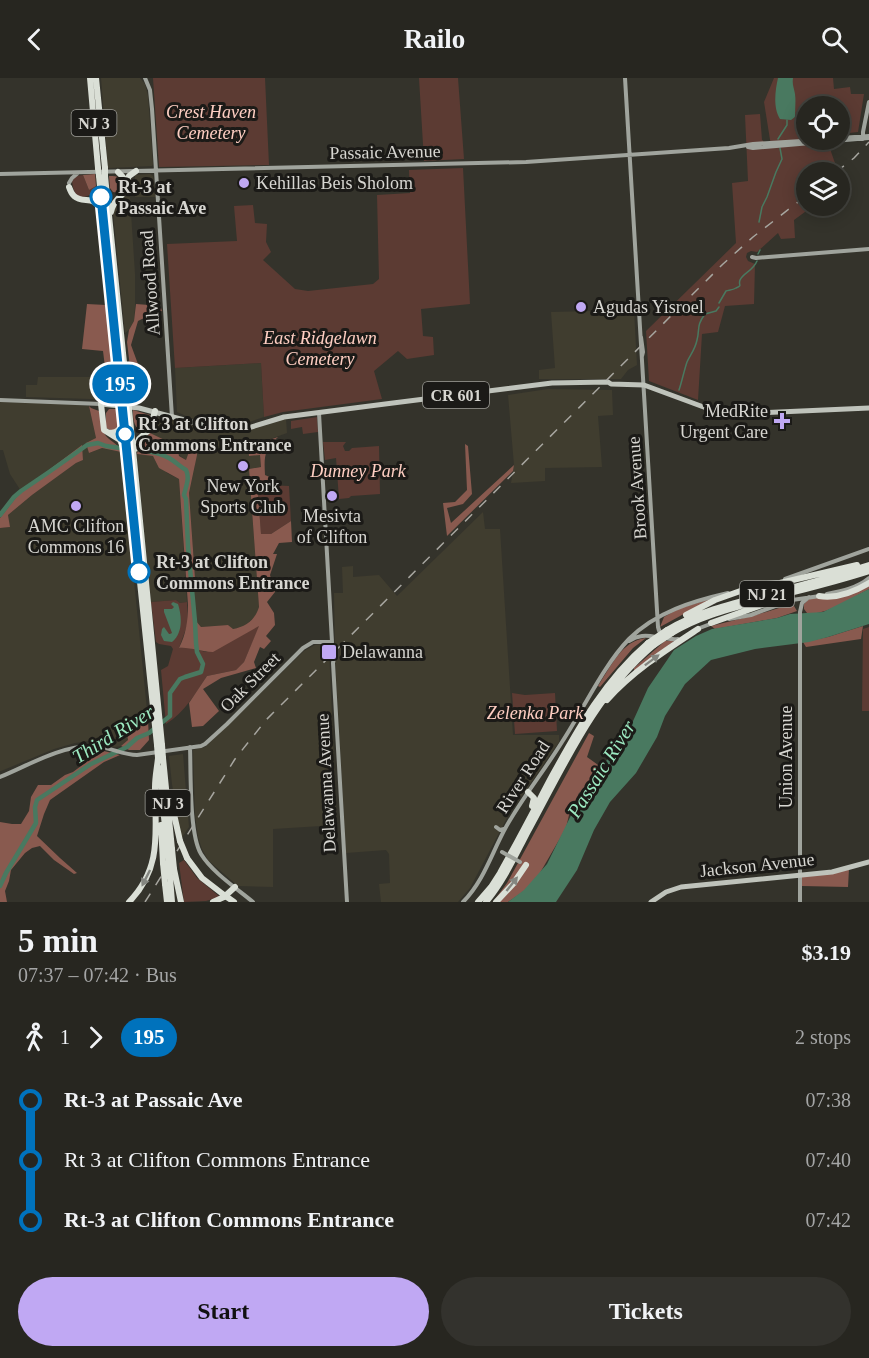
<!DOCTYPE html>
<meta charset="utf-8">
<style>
body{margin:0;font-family:Georgia,serif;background:#33322d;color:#f1f3f6;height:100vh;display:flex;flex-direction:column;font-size:22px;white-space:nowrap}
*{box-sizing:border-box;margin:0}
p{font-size:20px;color:#a4a5a5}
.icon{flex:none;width:33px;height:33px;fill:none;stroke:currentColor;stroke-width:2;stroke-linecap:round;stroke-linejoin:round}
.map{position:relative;height:824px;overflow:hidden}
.panel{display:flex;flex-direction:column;background:#272620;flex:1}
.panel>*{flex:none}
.badge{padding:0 12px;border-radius:20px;font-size:21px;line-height:39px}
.tools{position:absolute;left:796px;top:18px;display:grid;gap:12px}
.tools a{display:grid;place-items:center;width:54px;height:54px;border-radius:50%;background:#272620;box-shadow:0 3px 15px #0003,0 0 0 2px #43433e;font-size:30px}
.map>.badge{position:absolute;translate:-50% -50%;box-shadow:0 0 0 3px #fff}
.legs{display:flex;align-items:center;gap:9px;height:66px;padding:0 18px;font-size:20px}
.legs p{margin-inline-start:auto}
.summary{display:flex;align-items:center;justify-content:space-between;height:102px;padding:0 18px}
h1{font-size:33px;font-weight:800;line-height:45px}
.action{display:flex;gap:12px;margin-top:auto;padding:12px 18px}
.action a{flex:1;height:69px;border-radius:36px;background:#c0a8f3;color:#111;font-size:24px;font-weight:800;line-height:69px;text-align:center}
.action a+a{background:#33322d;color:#f1f3f6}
ul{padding:0 18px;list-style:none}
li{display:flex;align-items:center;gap:21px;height:60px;font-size:22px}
li i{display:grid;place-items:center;width:9px;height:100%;margin:0 8px;background:currentColor}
li i::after{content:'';width:15px;height:15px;margin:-8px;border:4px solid;border-radius:50%;background:#272620}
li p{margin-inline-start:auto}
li:first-child i{background:linear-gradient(#0000 50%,currentColor 0)}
li:last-child i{background:linear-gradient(currentColor 50%,#0000 0)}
header{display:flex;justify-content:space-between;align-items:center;height:78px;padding:0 18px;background:#272620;font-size:27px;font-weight:800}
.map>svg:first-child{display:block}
.built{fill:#403d2f}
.green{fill:#5c3b33}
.forest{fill:#895a4f}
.water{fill:#497960}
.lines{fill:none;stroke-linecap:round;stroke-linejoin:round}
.stream{stroke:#497960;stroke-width:1.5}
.river{stroke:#497960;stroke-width:4.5}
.secondary-tunnel{stroke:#4c4b44;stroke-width:4;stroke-dasharray:4 2;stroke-linecap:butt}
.secondary{stroke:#a0a49d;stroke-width:4}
.primary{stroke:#bfc3bb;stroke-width:5}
.highway{stroke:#dadfd6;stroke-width:6}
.rail{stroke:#a7a6a0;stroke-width:1.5;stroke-dasharray:10 10;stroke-linecap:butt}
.secondary-bridge{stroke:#a0a49d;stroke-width:4}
.highway-bridge{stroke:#dadfd6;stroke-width:6}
.oneway{fill:#848680}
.line-1-casing{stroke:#fff;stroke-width:14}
.line-1{stroke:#0072bc;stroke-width:9}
.poi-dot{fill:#c0a8f3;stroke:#1b1a17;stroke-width:2}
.stop-1-dot{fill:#fff;stroke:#0072bc;stroke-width:3}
.labels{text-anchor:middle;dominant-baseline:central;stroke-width:6;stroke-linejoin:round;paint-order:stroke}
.shield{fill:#1b1a17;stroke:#9f9e99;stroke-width:1.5}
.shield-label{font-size:16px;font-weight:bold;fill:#d7d6d1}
.park-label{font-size:18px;font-style:italic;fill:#fecec2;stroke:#1b1a17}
.street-label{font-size:18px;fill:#d7d6d1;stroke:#1b1a17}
.poi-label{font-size:18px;fill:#d7d6d1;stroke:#1b1a17;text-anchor:start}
.stop-label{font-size:18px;font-weight:bold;fill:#d7d6d1;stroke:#1b1a17;text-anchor:start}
.water-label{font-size:20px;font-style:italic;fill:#9ce9c1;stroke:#1b1a17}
</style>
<header><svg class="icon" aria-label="back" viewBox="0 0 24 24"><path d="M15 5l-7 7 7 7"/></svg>Railo<svg class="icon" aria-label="search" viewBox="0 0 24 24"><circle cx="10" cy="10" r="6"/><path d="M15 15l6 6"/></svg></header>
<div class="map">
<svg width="869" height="824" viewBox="0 0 869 824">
<rect width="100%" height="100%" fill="#34332b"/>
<!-- built -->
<path class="built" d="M101,0H140L145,6L148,18L153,86L152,88L108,90Z
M150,96L153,98L156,119H135V97Z
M125,118L130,119L135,196V229L134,243L129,252L125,255L113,134V130L122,120Z
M634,232L637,287L628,292L621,301H539V292L555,290L551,234Z
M261,285L264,339L246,345L198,343L177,334L175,290Z
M38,299H106L109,321H91L26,319V307H37Z
M548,311L612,312L613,337L598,338L602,389L545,390V403L511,405L514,387L508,317Z
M0,324L55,325L89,328L96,360L89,375L102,370L121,374L148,642L126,645L128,662L121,668L115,669L102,666L95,662L75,665L54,671L1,693H0V450L9,449L8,437L32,417L76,385L83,382L81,368L21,413L10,396L3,372H0Z
M158,340H168L200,350L233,354L247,353L286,341L287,355L248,369L249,378L260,376L261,389L249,391L259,529L256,538L242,550L232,551L228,547L201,549L196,543L193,505H195V500L189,415L195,387L192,365L186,382L150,355Z
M137,376L153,378L167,395L179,401L187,524L180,525L176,522L151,524Z
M483,434L485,451H500L513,657H559V664L508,738L470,810L458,824H381L379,806L390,805L389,776L386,772L346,775L335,579L334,515H343L342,489L353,488V499L379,497L397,518Z
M323,566L329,570L337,747L273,751V809L238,808L208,782L202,771L198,759L195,737L193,672L205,669L304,573L315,567Z
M183,676L189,749L181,761L172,706L169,678Z"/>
<!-- green -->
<path class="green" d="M153,0H265L269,87L159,89Z
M419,0H458L464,81L424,83Z
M774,0H833L834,11L850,9L851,16H864L858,54L840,56V28H807V62H827L837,91V94H807V128H813L794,142L795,160L781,161L778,155L757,174L751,173L747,175L746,179L748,183L755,186L754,226L725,228L718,254L702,256L698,322L649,303L646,253L736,165L732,105L748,103L745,37L760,36L762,62L771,68L764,24Z
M463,90L470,226L421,231L423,258L433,259L434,277L407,281L398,273L374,293L382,321L283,334L264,339L261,285L175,290L167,166L237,163L234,128L253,127L255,145L267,146L266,164L271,174L263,182L295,211L308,213L373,206L379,201L377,117L410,115L409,92Z
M83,97L89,112L94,108H96L94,115C79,123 74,119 72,103L76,98Z
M317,339L318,354L303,356L302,349L291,351V343Z
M323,364H346L343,368L345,373H349L352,370L379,368L380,416L351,418L349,420L339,421L336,380L325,382Z
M268,407L289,408L291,443L271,456L261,457L258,416Z
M176,522L180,525L187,524L188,545L179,570L187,569L206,574L260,547L244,584L236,592L207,598C195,616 185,634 166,646L161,592L168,588L173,571L171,568L159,566L156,564L151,524Z
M869,549V633H862L863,551Z
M512,615L525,617L555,615L557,653L515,656Z
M184,782L197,800L220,819L206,823L184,824L179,785Z"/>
<!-- forest -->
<path class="forest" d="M95,96L96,108L89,112L83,97Z
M109,98C119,98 127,100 124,112L120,115L113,114L110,110Z
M87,226L106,227L115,321H109L103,273L82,271Z
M136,226L149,227L161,230L162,233L157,234L158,238H148L138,243L131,267L142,297L138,324L134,323L127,264L129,252L134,243Z
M89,328L91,330L99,333C101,340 101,352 106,358C112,365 117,364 121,374L102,370L89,375L86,365L96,360Z
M109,331H118L119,349L113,353L106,350V335Z
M133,332L150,337V347L145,351L140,352C133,348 133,339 133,332Z
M150,355L177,368L179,378L186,382L192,365L197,364V377L189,415L195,500V505H193L196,543L201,549L228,547L233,551C246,549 255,542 259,529L249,391L261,389L260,377L249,378L248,369L278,359C264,371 264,379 265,397L274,401L275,407H268L258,416L261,456H271L291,443L292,464L279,465L273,476H277L270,497L275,514L267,524L274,535L275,547L266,558L271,563L264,571L260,569L254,584L256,590L221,600L203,611L219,633L203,648L192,649L189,625L207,598L236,592L244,584L259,548L213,574C201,574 190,569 179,570C186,556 188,543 188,527L179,401L159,390L153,378L137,376L139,363Z
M465,366L468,368L472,416L463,426L447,430L451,445L514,387L513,393L447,458L443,425L455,424L467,412Z
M82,367L83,382L76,385L32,417L8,437L10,449L0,450V440L21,413Z
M869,507V511C852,520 826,538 807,535L804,531V526L810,520H831Z
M713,520L660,549L664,539L678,531Z
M794,528L797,533L777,540L715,551L711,548L756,537L779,530Z
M863,548L861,561L806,569L803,564L828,559Z
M646,560L633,570L600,609L598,608C610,590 622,562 646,560Z
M665,563H674L634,594V590Z
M148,642L149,662L140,672H129L121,668L128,662L125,645Z
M589,655L594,658L587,679L601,689L593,704L579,715L569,737L566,750L533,807L508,824H493L507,805Z
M96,671L120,677L104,684L50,722L44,736L37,758L60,780L77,795L74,796L54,782L40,768L32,770L25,775L11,792L9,803L5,813L7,824H0V744L12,746H21L29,733L31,719L38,707H51L65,697L73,694L93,679Z
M849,791L848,809L802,808V799Z"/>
<!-- water -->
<path class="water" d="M778,0H793C792,7 794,10 795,16C796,23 795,31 795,39L791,42L780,41C773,30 775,13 778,0Z
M869,511V546L828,559L809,564L755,571L711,582L685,606L665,638L657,659L636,695L610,724L594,752L577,792L556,824H508L524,812L547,786L581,717L629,652L648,610L674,572L696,558L712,551L777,540L790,536L823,534Z
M173,524L178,526C182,539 183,555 172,564L164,563L161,557L162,551L164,549L169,556H170L172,555L164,534V531H172L174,529L171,526Z"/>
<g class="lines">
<!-- stream -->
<path class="stream" d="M778,61L787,47V42
M759,144L762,129L767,119L776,94L782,81L780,70
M758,176L760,172
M719,225L726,213C730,212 733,212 736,210C743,207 738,208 740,202C743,195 753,193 757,183
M679,312C682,303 684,293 687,284C690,277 695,272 697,262C700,251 696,248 705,236L716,233L719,229"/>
<!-- river -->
<path class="river" d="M0,437L14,419L21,413L49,394L87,367L98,365L106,368L120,370
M0,808L6,795L36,745L35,729L37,722L91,686L127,669L137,660L149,655L170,638V615L180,601L185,599L201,594L203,586L197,574L196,565L195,544L188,469L186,421L184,417C186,408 190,400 186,392C179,388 176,384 169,380C160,375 148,373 138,371"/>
<!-- secondary-tunnel -->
<path class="secondary-tunnel" d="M331,570V582"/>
<!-- secondary -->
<path class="secondary" d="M145,0L150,12L152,31L172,339
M625,0L658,549C660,559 668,562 678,561
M840,60L869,58
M863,61V54L869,24
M748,69L753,70L869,60
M0,96L526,84L729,70L753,66L817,62
M69,105L72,100L78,95
M752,179L756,180L869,171
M641,259L643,274L642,278
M0,322L101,326
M319,335L332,564L331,570
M785,501L869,471
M744,512L769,506
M827,516C842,513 857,510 869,500
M729,541L751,537L792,522L820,518
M697,551L713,545
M629,563C638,557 646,557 656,559
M334,580L333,585L347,824
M190,669C191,694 189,756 201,776C212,794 236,810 253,824
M0,699C29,687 60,668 92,668C108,668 122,677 137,677L201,668L205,666L227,646L303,570L313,564H332
M496,749L500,752L504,751
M463,824C484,803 492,774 506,749C523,719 544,693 562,664C583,632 603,588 629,561C656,534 693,523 728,515
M800,824V534L802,525L809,519"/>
<!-- primary -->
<path class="primary" d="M101,326L139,330L207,348L240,351H245L284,339L393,325L552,305L608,304L611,306L644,307L709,331L731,336L869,330
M651,824L666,814L681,809L832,794L869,784"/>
<!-- highway -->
<path class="highway" d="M90,0L98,90
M96,0L105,90
M99,98L121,323
M105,98L128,324
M127,103L129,98L136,93
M69,109C70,112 72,116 74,118C83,126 95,117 100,132
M111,134C114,114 141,115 118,94
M101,326L104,352L120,362L123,369
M122,331L157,667
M129,331L162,667
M107,354C117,357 121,351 122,342
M135,371L139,361L150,351L155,333
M767,506L780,505L857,487
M819,518C836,521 854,514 869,505
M686,537L715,522L746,511
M711,545L773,523
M667,552C701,532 738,524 776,514C807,506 838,497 869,487
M672,555C702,537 734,530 767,521C801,512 835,504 869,493
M607,622C633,593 666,572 698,551
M163,680L172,771
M159,690L168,778
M528,714L534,720L532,728
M171,723L180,763
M161,747L163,785
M187,780L202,800L224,817
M174,791L181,824
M170,799L172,824
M165,806L167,824
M227,819L234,824
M129,824C163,789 155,753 155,709C155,699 157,690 158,680
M213,824L224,819L235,809
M478,824L491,809L500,795C518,763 535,730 552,698C579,649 605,602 648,565
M486,824C503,804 514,780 526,757C563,690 594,617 654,567
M496,824L513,806L526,787"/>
<!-- rail -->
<path class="rail" d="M836,94L854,80L869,64
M145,824L235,681L266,642L723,186L753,159L807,117"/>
<!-- secondary-bridge -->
<path class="secondary-bridge" d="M502,774L520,784"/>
<!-- highway-bridge -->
<path class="highway-bridge" d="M98,90L99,98
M105,90V98
M121,323L122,331
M128,324L129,331
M648,565L667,552
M654,567L672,555
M157,667L158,680
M162,667L163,680
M180,763L187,780
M172,771L174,791
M168,778L170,799
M163,785L165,806
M224,817L227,819"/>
</g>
<!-- one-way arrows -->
<defs><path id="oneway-solid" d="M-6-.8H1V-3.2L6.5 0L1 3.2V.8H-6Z" transform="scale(1.5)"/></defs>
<g class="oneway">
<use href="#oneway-solid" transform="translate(652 582) rotate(-37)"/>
<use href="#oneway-solid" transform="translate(146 800) rotate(117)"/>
<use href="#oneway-solid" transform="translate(512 806) rotate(-52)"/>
</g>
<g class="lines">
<!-- line-1 casing -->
<g class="line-1-casing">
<path id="line-1" d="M101,119L139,494"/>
</g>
<!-- line-1 -->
<use href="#line-1" class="line-1"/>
</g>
<!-- markers -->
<g class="poi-dot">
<circle cx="244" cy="105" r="6"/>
<circle cx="581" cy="229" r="6"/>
<path d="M779 334h6v6h6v6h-6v6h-6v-6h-6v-6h6z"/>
<circle cx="243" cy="388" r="6"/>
<circle cx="332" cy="418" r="6"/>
<circle cx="76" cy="428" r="6"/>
<rect x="321" y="566" width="16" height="16" rx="3"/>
</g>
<g class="stop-1-dot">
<circle cx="101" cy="119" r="10"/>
<circle cx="125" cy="356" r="8"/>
<circle cx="139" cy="494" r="10"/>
</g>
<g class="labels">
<!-- shield labels -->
<g class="shield">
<rect x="71.5" y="32" width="45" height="26" rx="4.5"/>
<rect x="423" y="304" width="66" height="26" rx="4.5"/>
<rect x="740" y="503" width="54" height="26" rx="4.5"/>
<rect x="145.5" y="712" width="45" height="26" rx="4.5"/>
</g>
<g class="shield-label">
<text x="94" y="45">NJ 3</text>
<text x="456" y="317">CR 601</text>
<text x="767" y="516">NJ 21</text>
<text x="168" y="725">NJ 3</text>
</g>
<!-- park labels -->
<g class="park-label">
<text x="211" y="34">Crest Haven<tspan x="211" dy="21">Cemetery</tspan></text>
<text x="320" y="260">East Ridgelawn<tspan x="320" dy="21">Cemetery</tspan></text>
<text x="358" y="393">Dunney Park</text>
<text x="535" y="635">Zelenka Park</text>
</g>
<!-- street labels -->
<g class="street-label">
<text transform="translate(385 74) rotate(-1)">Passaic Avenue</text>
<text transform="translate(150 205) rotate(-94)">Allwood Road</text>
<text transform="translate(637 410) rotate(-94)">Brook Avenue</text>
<text transform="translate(250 604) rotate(-45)">Oak Street</text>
<text transform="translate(786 679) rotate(-90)">Union Avenue</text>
<text transform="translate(523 699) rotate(-57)">River Road</text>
<text transform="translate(326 705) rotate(-93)">Delawanna Avenue</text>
<text transform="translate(757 787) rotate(-6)">Jackson Avenue</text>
</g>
<!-- poi labels -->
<g class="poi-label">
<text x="256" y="105">Kehillas Beis Sholom</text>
<text x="593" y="229">Agudas Yisroel</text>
<text x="768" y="333" text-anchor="end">MedRite<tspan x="768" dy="21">Urgent Care</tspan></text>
<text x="243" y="408" text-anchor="middle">New York<tspan x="243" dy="21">Sports Club</tspan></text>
<text x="332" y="438" text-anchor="middle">Mesivta<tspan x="332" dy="21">of Clifton</tspan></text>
<text x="76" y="448" text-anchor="middle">AMC Clifton<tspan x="76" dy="21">Commons 16</tspan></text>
<text x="342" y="574">Delawanna</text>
</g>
<!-- stop labels -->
<g class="stop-label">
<text x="118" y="109">Rt-3 at<tspan x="118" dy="21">Passaic Ave</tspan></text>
<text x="138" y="346">Rt 3 at Clifton<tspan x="138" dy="21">Commons Entrance</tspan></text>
<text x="156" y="484">Rt-3 at Clifton<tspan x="156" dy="21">Commons Entrance</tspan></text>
</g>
<!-- water labels -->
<g class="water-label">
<text transform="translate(113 656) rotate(-32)">Third River</text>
<text transform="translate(601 691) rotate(-58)">Passaic River</text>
</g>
</g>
</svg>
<div class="tools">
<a><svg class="icon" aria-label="locate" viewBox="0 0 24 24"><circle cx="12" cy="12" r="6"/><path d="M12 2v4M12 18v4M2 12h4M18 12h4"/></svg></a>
<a><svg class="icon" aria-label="layers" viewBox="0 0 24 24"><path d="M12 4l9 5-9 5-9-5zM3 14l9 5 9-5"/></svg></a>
</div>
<b class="badge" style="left:120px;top:306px;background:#0072bc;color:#fff">195</b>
</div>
<section class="panel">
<div class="summary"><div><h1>5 min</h1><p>07:37 – 07:42 · Bus</p></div><b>$3.19</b></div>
<div class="legs"><svg class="icon" aria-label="walk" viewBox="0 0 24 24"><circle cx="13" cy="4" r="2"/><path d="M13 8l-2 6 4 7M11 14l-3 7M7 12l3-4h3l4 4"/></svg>1<svg class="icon" aria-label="forward" viewBox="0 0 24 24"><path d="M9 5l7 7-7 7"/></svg><b class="badge" style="background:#0072bc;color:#fff">195</b><p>2 stops</p></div>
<ul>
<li><i style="color:#0072bc"></i><b>Rt-3 at Passaic Ave</b><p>07:38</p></li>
<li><i style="color:#0072bc"></i><span>Rt 3 at Clifton Commons Entrance</span><p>07:40</p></li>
<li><i style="color:#0072bc"></i><b>Rt-3 at Clifton Commons Entrance</b><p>07:42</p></li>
</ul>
<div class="action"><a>Start</a><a>Tickets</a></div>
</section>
